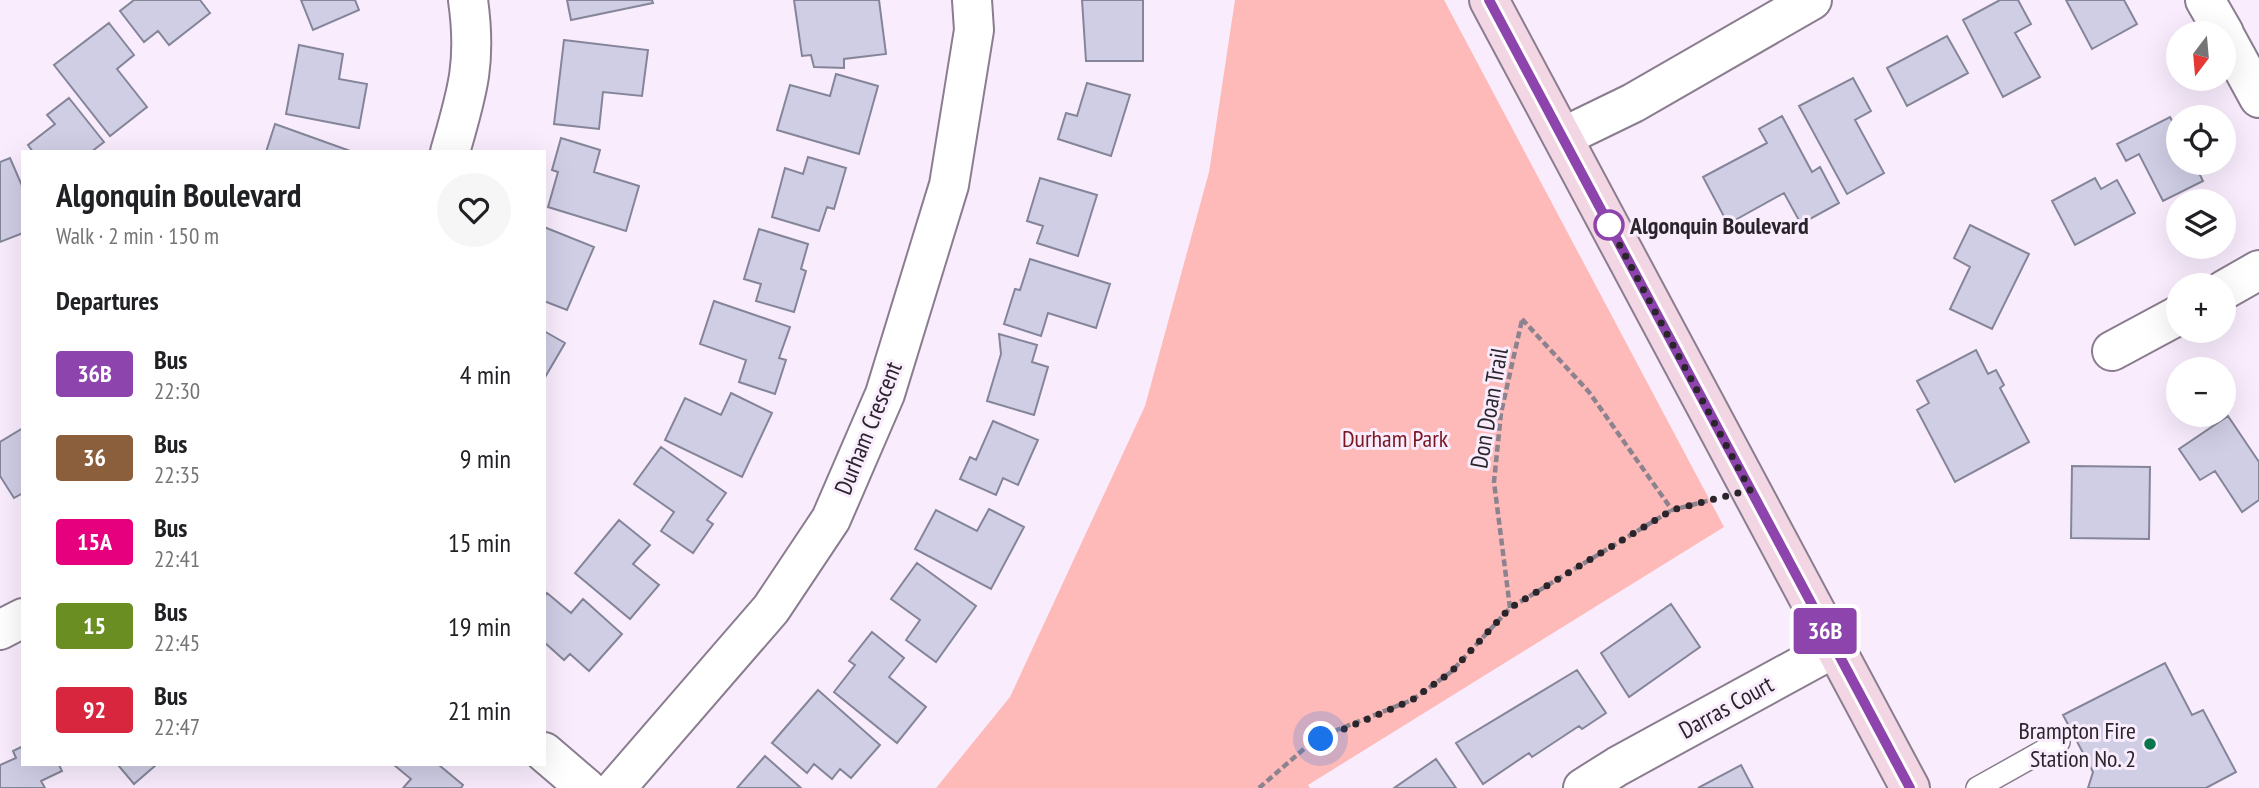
<!DOCTYPE html>
<meta charset="utf-8">
<style>
body{margin:0;font-family:"PT Sans Narrow",sans-serif;background:#f6f6f6;color:#202124;height:100vh;display:flex;flex-direction:column;font-size:26px;white-space:nowrap}
*{box-sizing:border-box;margin:0}
p{font-size:23px;color:#757577}
.icon{flex:none;width:38px;height:38px;fill:none;stroke:currentColor;stroke-width:2;stroke-linecap:round;stroke-linejoin:round}
.map{position:relative;flex:1;overflow:hidden}
.sheet{position:absolute;left:21px;top:150px;width:525px;height:616px;display:flex;flex-direction:column;background:#fff;border-radius:0px;box-shadow:0 7px 28px #0002}
.sheet>*{flex:none}
.badge{padding:0 14px;border-radius:5px;font-size:24px;line-height:46px}
.needle{width:46px;rotate:196deg}
.controls{position:absolute;left:2166px;top:21px;display:grid;gap:14px}
.controls a{display:grid;place-items:center;width:70px;height:70px;border-radius:50%;background:#fff;box-shadow:0 7px 28px #0002;font-size:35px}
.you{position:absolute;width:35px;height:35px;margin:-18px;border:5px solid #fff;border-radius:50%;background:#1a73e8;box-shadow:0 0 0 10px #1a73e833}
.map>.badge{position:absolute;translate:-50% -50%;box-shadow:0 0 0 4px #fff}
h2{padding:0 35px;font-size:26px;line-height:63px}
.round{display:grid;place-items:center;flex:none;width:74px;height:74px;border-radius:37px;background:#f6f6f6}
.headline{display:flex;align-items:center;justify-content:space-between;height:119px;padding:0 35px}
h1{font-size:33px;font-weight:600;line-height:52px}
ul{padding:0;list-style:none}
li{display:flex;align-items:center;gap:21px;height:84px;padding:0 35px}
li div{flex:1}
li b{display:block;font-size:26px}
li em{font-style:normal}
li .badge{min-width:77px;font-weight:700;text-align:center}
.map>svg:first-child{display:block}
.green{fill:#fdbab8}
.building{fill:#cfcee5;stroke:#85859a;stroke-width:2}
.lines{fill:none;stroke-linecap:round;stroke-linejoin:round}
.lane-casing{stroke:#8a7d8f;stroke-width:24}
.street-casing{stroke:#8a7d8f;stroke-width:42}
.secondary-casing{stroke:#8a7d8f;stroke-width:42}
.path{stroke:#8c838f;stroke-width:4.5;stroke-dasharray:7 3.5;stroke-linecap:butt}
.lane{stroke:#fff;stroke-width:21}
.street{stroke:#fff;stroke-width:38}
.secondary{stroke:#f2d6e4;stroke-width:38}
.line-casing{stroke:#fff;stroke-width:16}
.line{stroke:#8e44ad;stroke-width:10}
.walk{stroke:#2a242b;stroke-width:7;stroke-dasharray:0 12.6}
.stop-dot{fill:#fff;stroke:#8e44ad;stroke-width:3.5}
.poi-dot{fill:#0a754d;stroke:#f9edfd;stroke-width:2.5}
.labels{text-anchor:middle;dominant-baseline:central;stroke-width:6;stroke-linejoin:round;paint-order:stroke}
.stop-label{font-size:24px;font-weight:bold;fill:#2a242b;stroke:#f9edfd;text-anchor:start}
.street-label{font-size:24px;fill:#2a242b;stroke:#f9edfd}
.park-label{font-size:24px;fill:#7a1822;stroke:#f9edfd}
.poi-label{font-size:24px;fill:#2a242b;stroke:#f9edfd;text-anchor:end}
</style>
<div class="map">
<svg width="2259" height="788" viewBox="0 0 2259 788">
<rect width="100%" height="100%" fill="#f9edfd"/>
<!-- green -->
<path class="green" d="M1235,0H1444L1724,527L1308,785L1310,788H936L1010,697L1145,406L1209,172Z"/>
<!-- building -->
<path class="building" d="M134,0H200L210,13L169,45L158,31L144,42L120,11Z
M301,0H355L359,10L313,30Z
M567,0H652L653,3L571,20Z
M794,0H879L886,54L844,59V68L814,67L811,55L802,56Z
M1082,0H1143V61H1086Z
M2000,0H2018L2031,24L2015,33L2040,77L2003,97L1963,20Z
M2066,0H2124L2137,24L2092,49Z
M109,23L134,55L117,69L147,107L110,136L54,65Z
M1947,36L1968,73L1907,106L1887,68Z
M564,40L648,50L642,96L603,92L599,129L554,124Z
M299,45L343,54L339,79L367,84L359,128L286,114Z
M836,74L878,86L859,154L777,130L790,85L830,96Z
M1853,78L1871,111L1855,120L1884,173L1847,194L1799,106Z
M1087,83L1130,95L1111,156L1058,139L1066,113L1077,116Z
M69,98L104,142L91,152H33L28,145L55,124L47,115Z
M1782,116L1812,172L1820,167L1839,203L1801,224L1784,193L1728,224L1703,177L1767,143L1759,129Z
M2170,117L2179,134V163H2194L2203,181L2163,201L2139,154L2126,161L2117,144Z
M275,124L353,152H266Z
M561,138L600,150L594,172L639,186L626,231L548,207L558,172L552,170Z
M808,157L846,168L834,209L827,207L819,231L772,217L785,168L803,174Z
M10,158L23,188V233L0,242V162Z
M1040,178L1097,195L1078,256L1037,243L1043,226L1027,221Z
M2095,178L2101,189L2117,180L2135,213L2075,245L2052,201Z
M1970,225L2029,254L1992,329L1950,309L1970,267L1954,258Z
M544,227L594,247L567,310L544,301Z
M759,229L808,244L801,269L806,271L794,312L756,301L761,284L744,279Z
M1030,259L1110,284L1096,328L1048,313L1041,336L1004,324L1015,289L1020,290Z
M714,301L790,327L779,358L786,360L775,394L739,382L746,360L700,344Z
M544,331L565,343L544,379Z
M999,334L1037,345L1032,362L1048,367L1034,415L987,401L1001,354Z
M1976,350L1988,374L1996,370L2004,385L2000,388L2029,442L1955,482L1917,410L1929,403L1917,381Z
M731,393L772,413L742,477L665,440L685,398L721,415Z
M2228,416L2259,462V500L2242,512L2215,471L2200,480L2179,449Z
M993,421L1038,440L1018,485L1003,478L996,495L960,479L970,457L976,460Z
M23,428V493L14,498L0,476V442Z
M661,447L726,493L707,520L713,524L693,553L661,531L674,512L634,484Z
M2072,466L2150,467L2149,539L2071,538Z
M989,509L1024,527L991,589L915,549L936,510L977,531Z
M619,520L650,545L633,564L659,585L630,619L575,573Z
M917,563L976,606L936,662L906,640L920,620L891,599Z
M547,593L571,613L583,599L622,634L589,671L570,654L564,660L544,642V597Z
M1671,604L1700,647L1629,697L1601,653Z
M872,632L904,658L889,677L926,707L897,743L834,692L855,665L849,661Z
M2165,663L2192,715L2203,710L2236,772L2206,788H2088L2093,772L2063,715Z
M1577,670L1606,713L1582,729L1579,726L1532,757L1529,753L1483,784L1456,743Z
M818,690L880,745L851,778L840,769L832,779L814,764L807,773L772,743Z
M23,746V765H59L62,771L41,781L45,788H0V765L16,758L13,751Z
M765,756L801,788H737Z
M1436,759L1456,788H1394Z
M118,765H156L134,784Z
M394,765H439L463,785L461,788H403L411,779Z
M1741,765L1753,788H1698Z"/>
<g class="lines">
<!-- lane casing -->
<g class="lane-casing">
<path id="lane" d="M1977,788L2059,742"/>
</g>
<!-- street casing -->
<g class="street-casing">
<path id="street" d="M2205,0L2224,33
M2224,34L2259,98
M1563,137L1633,103L1812,0
M450,152C467,93 477,63 468,0
M2224,290L2259,270
M2112,351L2179,315
M0,630L23,618
M544,752L586,788
M616,788L771,609L831,519L885,394L949,185L974,30L972,0
M1583,788L1618,766L1834,648"/>
</g>
<!-- secondary casing -->
<g class="secondary-casing">
<path id="secondary" d="M1489,0L1910,788"/>
</g>
<!-- path -->
<path class="path" d="M1522,319L1589,392L1672,510L1715,499
M1510,608L1494,482L1501,413L1522,320
M1259,788L1305,748L1337,730L1412,700L1451,672L1510,608L1672,510"/>
<!-- lane -->
<use href="#lane" class="lane"/>
<!-- street -->
<use href="#street" class="street"/>
<!-- secondary -->
<use href="#secondary" class="secondary"/>
</g>
<g class="lines">
<!-- line casing -->
<g class="line-casing">
<path id="line" d="M1489,0L1910,788"/>
</g>
<!-- line -->
<use href="#line" class="line"/>
<!-- walk -->
<path class="walk" d="M1321,739L1412,700L1451,672L1510,608L1672,510L1750,490L1609,225"/>
</g>
<!-- markers -->
<circle class="stop-dot" cx="1609" cy="225" r="14"/>
<circle class="poi-dot" cx="2150" cy="744" r="7"/>
<g class="labels">
<!-- stop labels -->
<g class="stop-label">
<text x="1630" y="225">Algonquin Boulevard</text>
</g>
<!-- street labels -->
<g class="street-label">
<text transform="translate(1489 408) rotate(-80)">Don Doan Trail</text>
<text transform="translate(868 428) rotate(-68)">Durham Crescent</text>
<text transform="translate(1726 707) rotate(-29)">Darras Court</text>
</g>
<!-- park labels -->
<g class="park-label">
<text x="1395" y="438">Durham Park</text>
</g>
<!-- poi labels -->
<g class="poi-label">
<text x="2136" y="730">Brampton Fire<tspan x="2136" dy="28">Station No. 2</tspan></text>
</g>
</g>
</svg>
<div class="controls">
<a><svg class="needle" viewBox="-14 -14 28 28"><path d="M0-13l5 13h-10z" fill="#e53935"/><path d="M0 13l5-13h-10z" fill="#757577"/></svg></a>
<a><svg class="icon" aria-label="locate" viewBox="0 0 24 24"><circle cx="12" cy="12" r="6"/><path d="M12 2v4M12 18v4M2 12h4M18 12h4"/></svg></a>
<a><svg class="icon" aria-label="layers" viewBox="0 0 24 24"><path d="M12 4l9 5-9 5-9-5zM3 14l9 5 9-5"/></svg></a>
<a>+</a>
<a>−</a>
</div>
<div class="you" style="left:1321px;top:739px"></div>
<b class="badge" style="left:1825px;top:631px;background:#8e44ad;color:#fff">36B</b>
<section class="sheet">
<div class="headline"><div><h1>Algonquin Boulevard</h1><p>Walk · 2 min · 150 m</p></div><a class="round"><svg class="icon" aria-label="heart" viewBox="0 0 24 24"><path d="M12 20l-8-8c-3-5 5-10 8-4 3-6 11-1 8 4z"/></svg></a></div>
<h2>Departures</h2>
<ul>
<li><span class="badge" style="background:#8e44ad;color:#fff">36B</span><div><b>Bus</b><p>22:30</p></div><em>4 min</em></li>
<li><span class="badge" style="background:#8b5e3c;color:#fff">36</span><div><b>Bus</b><p>22:35</p></div><em>9 min</em></li>
<li><span class="badge" style="background:#e6007e;color:#fff">15A</span><div><b>Bus</b><p>22:41</p></div><em>15 min</em></li>
<li><span class="badge" style="background:#6b8e23;color:#fff">15</span><div><b>Bus</b><p>22:45</p></div><em>19 min</em></li>
<li><span class="badge" style="background:#d7263d;color:#fff">92</span><div><b>Bus</b><p>22:47</p></div><em>21 min</em></li>
</ul>
</section>
</div>
